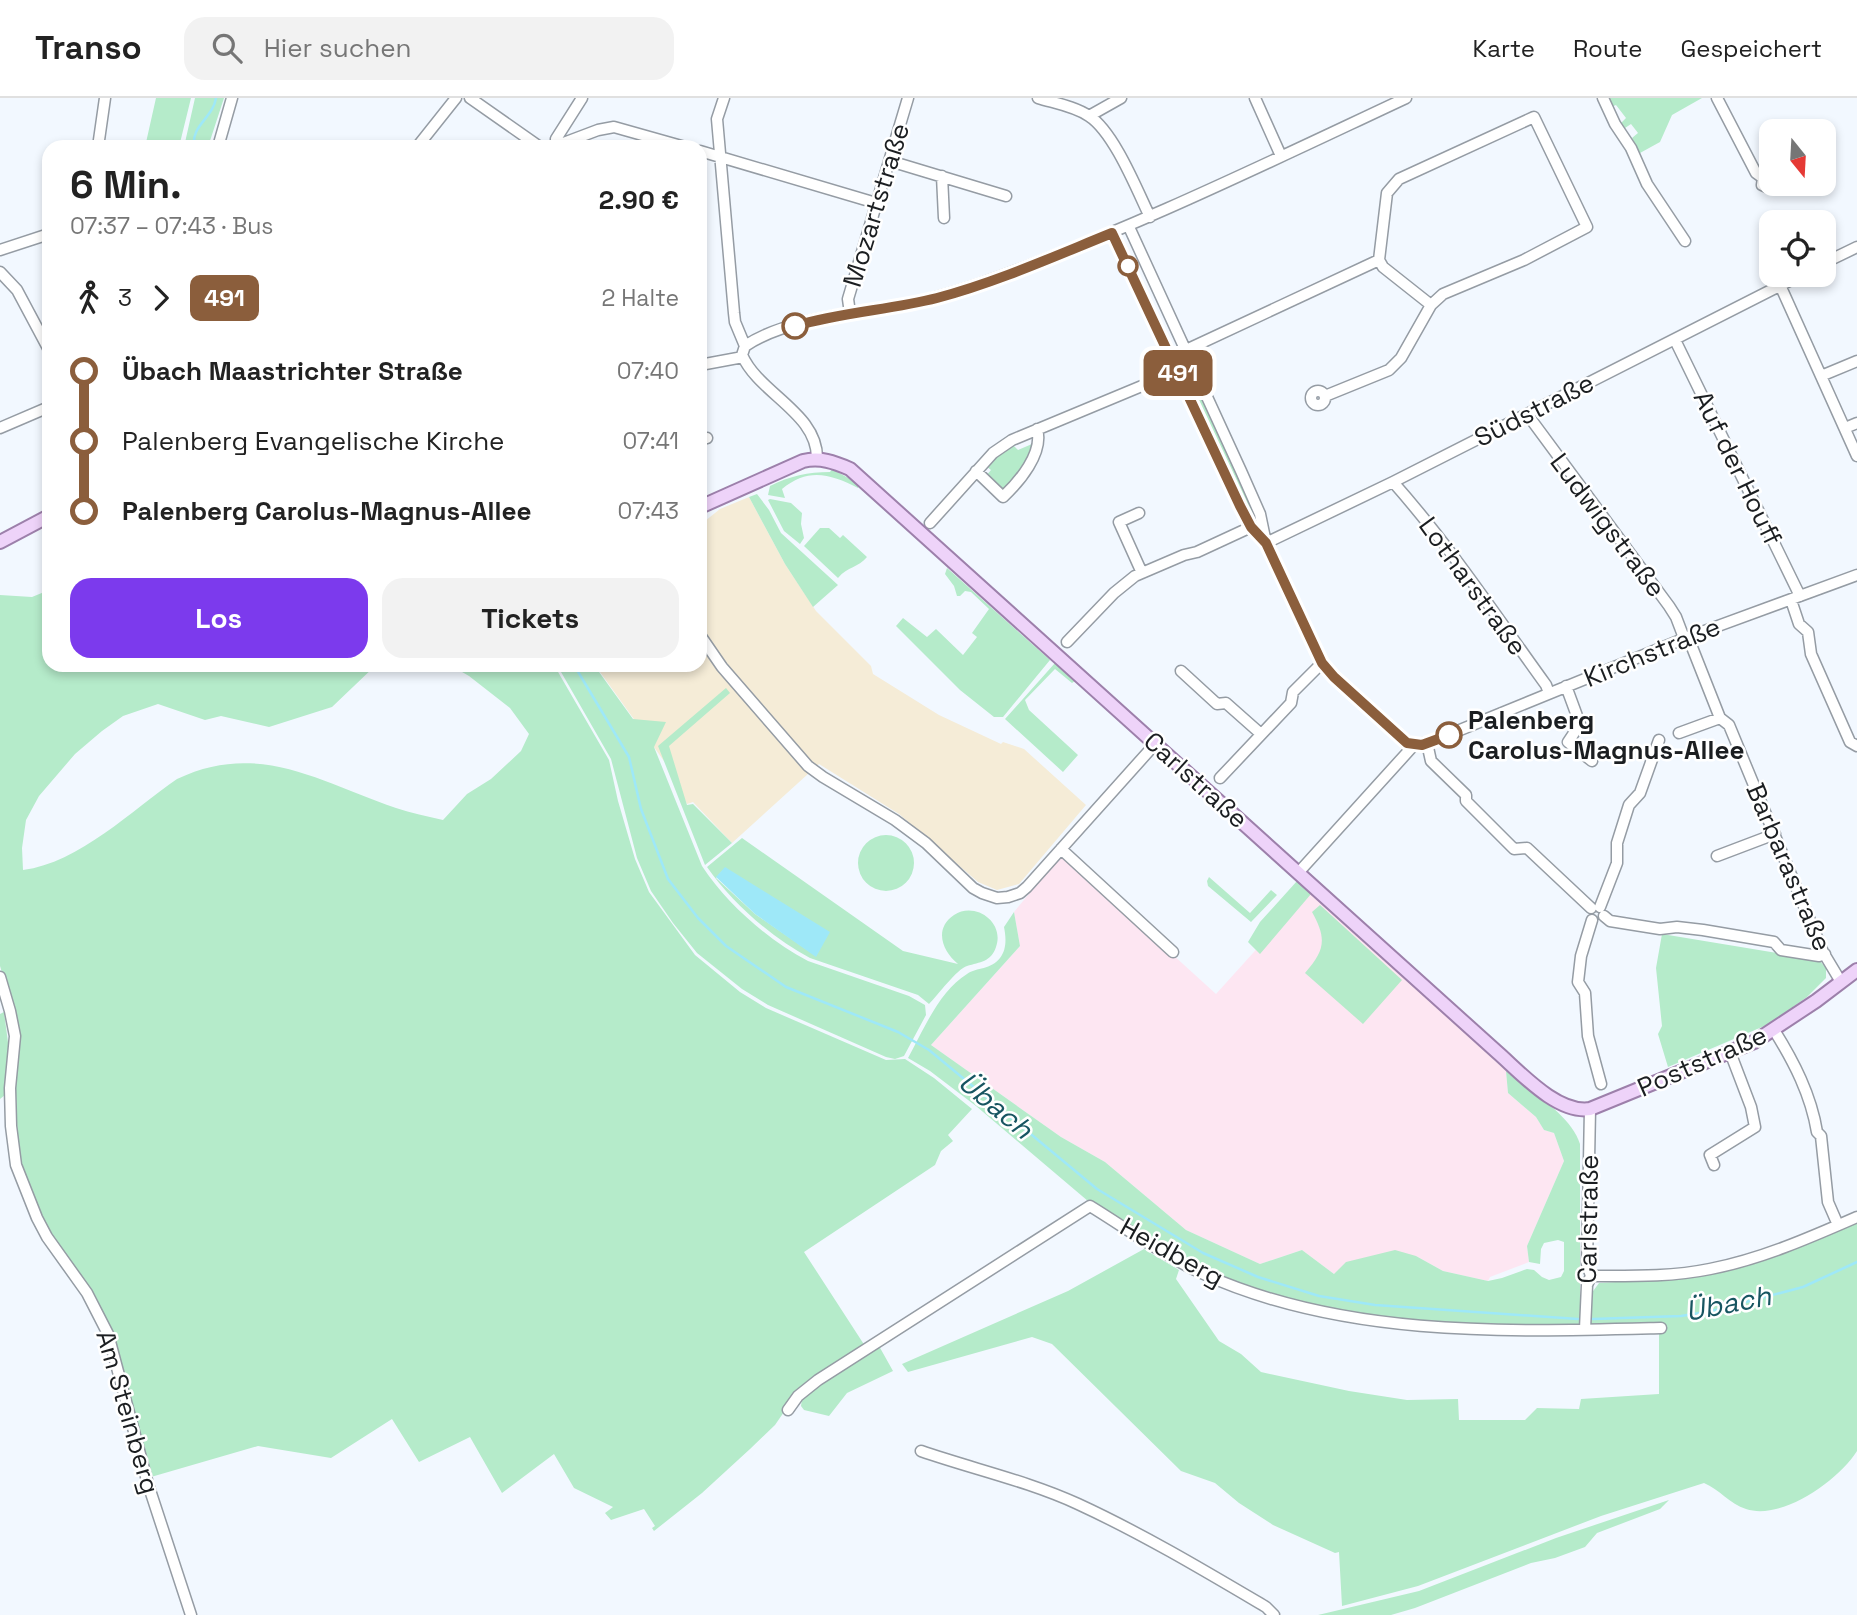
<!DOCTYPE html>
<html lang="de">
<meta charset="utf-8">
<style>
body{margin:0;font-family:"Space Grotesk",sans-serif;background:#f2f2f2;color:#222;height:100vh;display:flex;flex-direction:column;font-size:26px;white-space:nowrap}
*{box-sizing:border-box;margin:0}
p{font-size:23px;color:#767676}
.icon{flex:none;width:38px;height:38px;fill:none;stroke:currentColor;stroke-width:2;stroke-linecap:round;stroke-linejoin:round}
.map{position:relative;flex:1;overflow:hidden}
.panel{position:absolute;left:42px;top:42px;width:665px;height:532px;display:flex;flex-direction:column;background:#fff;border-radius:21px;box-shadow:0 4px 10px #0003}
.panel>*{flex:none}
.badge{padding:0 14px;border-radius:10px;font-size:24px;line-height:46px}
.needle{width:46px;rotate:162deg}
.fabs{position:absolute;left:1759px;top:21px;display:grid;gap:14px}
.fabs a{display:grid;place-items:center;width:77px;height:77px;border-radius:14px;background:#fff;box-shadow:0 4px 10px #0003;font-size:35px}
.map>.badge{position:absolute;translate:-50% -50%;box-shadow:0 0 0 4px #fff}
.legs{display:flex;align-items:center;gap:10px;height:77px;padding:0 28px;font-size:23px}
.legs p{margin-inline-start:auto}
.summary{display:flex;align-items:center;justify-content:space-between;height:119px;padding:0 28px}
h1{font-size:38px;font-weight:700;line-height:52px}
.primary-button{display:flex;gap:14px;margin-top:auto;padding:14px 28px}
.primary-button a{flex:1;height:80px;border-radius:21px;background:#7c3aed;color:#fff;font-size:28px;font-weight:700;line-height:80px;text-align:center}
.primary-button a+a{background:#f2f2f2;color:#222}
ul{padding:0 28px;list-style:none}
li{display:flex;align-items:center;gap:24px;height:70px;font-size:26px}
li i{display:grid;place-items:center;width:10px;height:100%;margin:0 9px;background:currentColor}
li i::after{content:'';width:18px;height:18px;margin:-9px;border:5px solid;border-radius:50%;background:#fff}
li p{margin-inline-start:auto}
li:first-child i{background:linear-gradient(#0000 50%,currentColor 0)}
li:last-child i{background:linear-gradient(currentColor 50%,#0000 0)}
header{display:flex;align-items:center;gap:42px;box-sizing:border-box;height:98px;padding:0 35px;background:#fff;border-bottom:2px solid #e0e0e0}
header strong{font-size:33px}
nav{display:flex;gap:38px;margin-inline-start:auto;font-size:24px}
.search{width:490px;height:63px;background:#f2f2f2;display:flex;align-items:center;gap:18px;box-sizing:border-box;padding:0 24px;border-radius:21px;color:#767676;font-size:26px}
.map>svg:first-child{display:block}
.commercial{fill:#f5ecd7}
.industrial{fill:#fde6f2}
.green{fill:#b5ebca;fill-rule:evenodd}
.water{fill:#9ee8f8}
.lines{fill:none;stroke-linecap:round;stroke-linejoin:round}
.stream{stroke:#9ee8f8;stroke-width:2.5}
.minor-casing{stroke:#959ca4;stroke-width:13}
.major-casing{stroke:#9d80ab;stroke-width:16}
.minor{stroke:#fff;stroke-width:10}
.major{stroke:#eed3f9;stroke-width:12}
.line-1-casing{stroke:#fff;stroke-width:16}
.line-1{stroke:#8b5e3c;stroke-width:10}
.stop-1-dot{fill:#fff;stroke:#8b5e3c;stroke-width:3.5}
.labels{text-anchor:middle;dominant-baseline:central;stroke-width:5;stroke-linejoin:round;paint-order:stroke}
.street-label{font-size:26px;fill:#1b1e21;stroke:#fff}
.stop-label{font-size:26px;font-weight:bold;fill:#1b1e21;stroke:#fff;text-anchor:start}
.water-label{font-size:28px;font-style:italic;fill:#175561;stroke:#fff}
</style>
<header>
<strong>Transo</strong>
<div class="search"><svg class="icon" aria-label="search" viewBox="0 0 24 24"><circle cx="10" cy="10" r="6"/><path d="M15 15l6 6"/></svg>Hier suchen</div>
<nav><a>Karte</a><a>Route</a><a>Gespeichert</a></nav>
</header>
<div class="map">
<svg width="1857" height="1517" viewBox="0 0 1857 1517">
<rect width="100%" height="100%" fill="#f2f8ff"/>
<!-- commercial -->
<path class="commercial" d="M749,399L785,466L816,513L871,568L873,576L939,617L1001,646L1003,644L1024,651L1086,707L1019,786L997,792L978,784L899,716L819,666L732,745L693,704L687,706L669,670L595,567H700V427L720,411Z"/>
<!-- industrial -->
<path class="industrial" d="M1062,756L1216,896L1309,793L1506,973L1508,995L1536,1019L1544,1032L1554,1035L1564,1063L1527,1148L1529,1164L1490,1179L1488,1183L1443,1173L1416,1158L1334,1176L1302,1152L1260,1166L1186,1132L1105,1064L1061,1039L931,947L1020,848L1014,814Z"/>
<!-- green -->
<path class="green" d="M156,0H191L179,49H145Z
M195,0H224L208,49H184Z
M1607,0H1702L1672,17L1660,44L1640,55L1632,40L1638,35L1631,26L1625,30L1621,25L1626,20L1616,7L1611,9Z
M1193,275L1257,414L1250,418L1183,279Z
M1032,346L1026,367L1001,394L985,379L991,372L986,368L999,354L1013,347L1018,352Z
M832,371L859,386L858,390C831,376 808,369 782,391L785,400L768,397L770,388C790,378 808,374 830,374Z
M757,396L769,412L781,435L838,487L813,509L785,466L749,399Z
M770,401L791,405L802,415L801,426L804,440L800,446L784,433L768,402Z
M820,430H829L840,440L843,437L867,459C858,470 848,468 838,480L804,448Z
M947,470L1050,562L1003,619H994L960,592L896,528L903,520L927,539L936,531L963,557L977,539L972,535L989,511L971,494L965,493L960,498H957L954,488L945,476Z
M49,492V567H376L332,609L269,629L221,618L205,622L158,606L123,618L102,633L75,656L39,698L26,722L22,750L23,772C79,765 132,712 177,681C258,642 320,684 396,710C411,715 427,718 443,722L467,696L491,681L521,653L529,636L510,610L469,578L450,567H554L609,662L618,703L635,761L649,794L695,857L740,894L766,910L886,962L905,961L934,980L972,1011L948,1037L953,1043L941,1053L935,1067L804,1154L865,1248L797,1295L775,1327L750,1351L702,1395L654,1433L652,1430L655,1428L644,1411L611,1422L605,1415L613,1409L574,1390L554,1356L502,1395L470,1339L419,1364L392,1321L331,1360L258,1348L151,1379L111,1231L95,1197L52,1138L25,1081L18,1052L13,911L0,868V497L32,499Z
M1055,565L1075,583L1072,585L1055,571L1025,602L1029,612L1078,657L1063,674L1005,621Z
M557,567H594L633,621L666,624L654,649L702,768C727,806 768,842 808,863L909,898L925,907L926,917L904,958L895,961L886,959L768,907L742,891L697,855L673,825L651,793L637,760L611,661Z
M726,590L730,595L669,648L687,707L693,706L732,745L705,767L658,648Z
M858 765a28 28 0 1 1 56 0a28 28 0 1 1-56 0Z
M742,740L903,853L958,866C943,854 933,831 954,817C975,803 1005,824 996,849C991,864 980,864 967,868C958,870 937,898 929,906L918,897L810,860C771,839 732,805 707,769ZM725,770L816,858L755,816L716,780Z
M1209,779L1250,815L1271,792L1277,797L1251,824L1208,788L1207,783Z
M1297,783L1311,796L1260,856L1248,844L1260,824Z
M1320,807L1402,882L1363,926L1305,875C1325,852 1327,841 1312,814Z
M1014,814L1020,848L931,947L1061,1039L1105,1064L1186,1132L1260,1166L1302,1152L1334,1176L1346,1164L1395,1152L1416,1158L1443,1173L1488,1183L1502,1180L1527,1171L1534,1172L1542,1179L1549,1182L1561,1179L1564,1173V1144L1558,1142L1544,1145L1541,1151L1540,1166L1529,1164L1527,1148L1564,1063L1554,1035L1544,1032L1536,1019L1508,995L1506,973C1529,992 1571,1017 1580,1046V1229L1527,1230L1402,1222L1297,1206L1199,1171L1095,1109L976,1008L930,973L908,960C923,933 939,893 967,876C977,869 991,872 1000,860C1007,851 1006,839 1004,829Z
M1662,836L1819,862L1826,870V880L1807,899L1769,926L1668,969L1658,936L1662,928L1656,870Z
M4,914L9,952L5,997L0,1001V916Z
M1857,1124V1353C1839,1382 1782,1423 1746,1411C1730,1406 1719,1391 1704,1385L1601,1418L1418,1488L1342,1508L1339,1454L1335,1455L1273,1427L1239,1405L1215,1385L1181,1373L1052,1246L1032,1239L908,1274L902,1266L1068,1193L1144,1151L1179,1172L1176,1181L1219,1243L1241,1256L1261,1274L1349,1293L1407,1302L1458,1301L1459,1322H1525L1537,1310L1579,1311L1581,1301L1659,1296V1227L1590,1229L1591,1196L1599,1185L1680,1180Z
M879,1248L893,1273L847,1295L829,1318L804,1312L801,1308L802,1301L820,1285Z
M1669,1402L1660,1411L1597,1435L1585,1449L1555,1460L1531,1465L1415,1510L1391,1517H1318L1419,1493L1556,1440Z"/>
<!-- water -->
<path class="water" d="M725,769L830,834L816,859L755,816L716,779Z"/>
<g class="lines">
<!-- stream -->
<path class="stream" d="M194,49C191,27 213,20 216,0
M574,567L629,659L641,711L668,781L698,820L726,848L786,889L898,934L929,952L1097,1091L1203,1155L1258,1179L1319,1198L1375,1207L1578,1221
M1593,1221L1681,1218L1712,1213L1803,1189L1857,1164"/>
<!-- minor casing -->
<g class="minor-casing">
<path id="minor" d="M470,0L540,49
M724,0L717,21L734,215L735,224L745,248
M1038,0C1054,5 1074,8 1089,18C1114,34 1137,92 1150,119
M1255,0L1281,58
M1603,0L1615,26L1631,50L1647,86L1685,143
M1717,0L1756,75L1763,80
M1089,18L1121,0
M1534,19L1587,129L1524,162L1443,196L1431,207L1383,169L1379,162L1387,95L1399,81Z
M558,47L556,41L582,0
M98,49L105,0
M218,49L232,0
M417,49L456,0
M553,49L598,32L614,29L685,49
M700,53L876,105
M890,63L1006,98
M942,78L944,120
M1771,78L1763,80L1762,87L1769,90L1774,86
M1129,129L1241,373L1260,416L1266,445L1322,565L1331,576L1400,640L1414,647
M1112,135L1247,421L1265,445
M0,152L49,136
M1824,165L1857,149
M0,174L17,192L49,252
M1780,187L1857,358
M850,215L848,201L908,0
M1675,242L1800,498
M745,248C785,221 851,216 898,208C926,203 952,195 979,186C1126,134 1265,66 1406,0
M745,248L742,257C759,296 818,315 817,361
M1171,259L1379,162
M700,267L743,259
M1821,278L1857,263
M1311 300a7 7 0 1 1 14 0a7 7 0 1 1-14 0Z
M1325,298L1389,272L1401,260L1431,207
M1527,316L1669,508L1676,519L1684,540
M0,330L49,309
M1845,330L1857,325
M700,341L707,340
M976,373L1003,399C1019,384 1044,355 1037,331
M1393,384C1449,447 1496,518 1546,587L1549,595
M1139,415L1119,424L1142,475
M930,425L993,355L1012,342L1149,285L1175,268
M1266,445L1393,384L1801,177
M1791,502L1799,526L1808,534L1811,556L1850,644L1857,648
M700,537L722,569L808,668L823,679L895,722L926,745L973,790L982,795L997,800L1008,799L1020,795L1027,789L1156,645
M1688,539L1720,620L1729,627L1823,854L1841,884
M1067,544L1114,495L1135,478L1184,457L1197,454L1251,429
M1181,573L1217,606L1226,605L1261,636
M1566,588L1580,626L1568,644L1592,663
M1679,635L1720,620
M1427,645L1431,663L1466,697V703L1514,751L1527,750L1591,810
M1220,680L1291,605L1293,594L1322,565
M1061,751L1173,854
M1717,758L1775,736
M1298,775L1414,647L1433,643L1688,539L1857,477
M1600,809L1617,765V745L1629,707L1640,695L1659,642
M1604,818L1610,823L1660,831L1677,829L1703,832L1774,844L1781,852L1819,858L1825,856
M1592,822L1581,858L1578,884L1585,895L1588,938L1601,986
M0,879L10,913L15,938L10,990L11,1028L16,1067L37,1120L47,1139L87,1195L108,1236L148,1386L191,1517
M1774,932C1794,964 1811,997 1817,1034L1821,1038L1828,1104L1838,1127
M1714,1067L1710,1057L1755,1029L1751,1009L1730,954
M1591,1178C1631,1178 1671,1179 1710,1171C1761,1161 1809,1140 1857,1119
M1585,1231L1587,1187L1591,1178L1587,1166L1590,1011
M788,1312L798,1298L818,1282L1090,1108C1126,1130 1161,1156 1199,1174C1342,1240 1507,1234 1661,1230
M921,1353C973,1371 1028,1383 1078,1406C1143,1436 1205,1473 1266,1509L1274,1517"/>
</g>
<!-- major casing -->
<g class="major-casing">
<path id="major" d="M700,409L803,363C820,359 834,364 850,371L1497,954C1520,974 1557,1016 1590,1011L1754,944L1816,903L1857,872
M0,444L49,418"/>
</g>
<!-- minor -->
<use href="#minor" class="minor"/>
<!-- major -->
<use href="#major" class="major"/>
</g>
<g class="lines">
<!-- line-1 casing -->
<g class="line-1-casing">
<path id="line-1" d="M795,228C842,214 890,212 937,200C997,184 1055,158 1112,135L1240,408L1251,429L1266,445L1322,565L1334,579L1407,645L1422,647L1449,637"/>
</g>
<!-- line-1 -->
<use href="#line-1" class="line-1"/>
</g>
<!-- markers -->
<g class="stop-1-dot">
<circle cx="1128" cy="168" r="9"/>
<circle cx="795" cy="228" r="12"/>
<circle cx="1449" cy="637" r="12"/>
</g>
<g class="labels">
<!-- street labels -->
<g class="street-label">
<text transform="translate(876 107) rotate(-73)">Mozartstraße</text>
<text transform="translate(1534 312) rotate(-27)">Südstraße</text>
<text transform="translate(1738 370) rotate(64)">Auf der Houff</text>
<text transform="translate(1608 427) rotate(53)">Ludwigstraße</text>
<text transform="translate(1473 488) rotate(54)">Lotharstraße</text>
<text transform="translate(1652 554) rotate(-22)">Kirchstraße</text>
<text transform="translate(1196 682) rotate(42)">Carlstraße</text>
<text transform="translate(1789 769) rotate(67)">Barbarastraße</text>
<text transform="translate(1702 963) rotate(-24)">Poststraße</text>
<text transform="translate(1588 1121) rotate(-89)">Carlstraße</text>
<text transform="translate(1172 1154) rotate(29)">Heidberg</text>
<text transform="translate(128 1314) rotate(74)">Am Steinberg</text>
</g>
<!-- stop labels -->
<g class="stop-label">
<text x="1468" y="622">Palenberg<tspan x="1468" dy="30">Carolus-Magnus-Allee</tspan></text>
</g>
<!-- water labels -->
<g class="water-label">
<text transform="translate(996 1007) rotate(40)">Übach</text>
<text transform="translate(1728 1205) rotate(-11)">Übach</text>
</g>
</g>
</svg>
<div class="fabs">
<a><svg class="needle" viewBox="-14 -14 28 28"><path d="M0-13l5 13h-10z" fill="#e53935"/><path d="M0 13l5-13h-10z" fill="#767676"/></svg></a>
<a><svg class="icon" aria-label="locate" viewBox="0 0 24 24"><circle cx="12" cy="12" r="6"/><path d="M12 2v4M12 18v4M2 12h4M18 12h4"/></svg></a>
</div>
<b class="badge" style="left:1178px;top:275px;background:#8b5e3c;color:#fff">491</b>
<section class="panel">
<div class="summary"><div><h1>6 Min.</h1><p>07:37 – 07:43 · Bus</p></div><b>2.90 €</b></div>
<div class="legs"><svg class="icon" aria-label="walk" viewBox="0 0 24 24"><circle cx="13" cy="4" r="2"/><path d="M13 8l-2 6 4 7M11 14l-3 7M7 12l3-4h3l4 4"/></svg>3<svg class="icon" aria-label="forward" viewBox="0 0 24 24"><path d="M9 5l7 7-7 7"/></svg><b class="badge" style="background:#8b5e3c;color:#fff">491</b><p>2 Halte</p></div>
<ul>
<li><i style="color:#8b5e3c"></i><b>Übach Maastrichter Straße</b><p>07:40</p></li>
<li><i style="color:#8b5e3c"></i><span>Palenberg Evangelische Kirche</span><p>07:41</p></li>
<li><i style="color:#8b5e3c"></i><b>Palenberg Carolus-Magnus-Allee</b><p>07:43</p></li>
</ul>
<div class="primary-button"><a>Los</a><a>Tickets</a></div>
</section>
</div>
